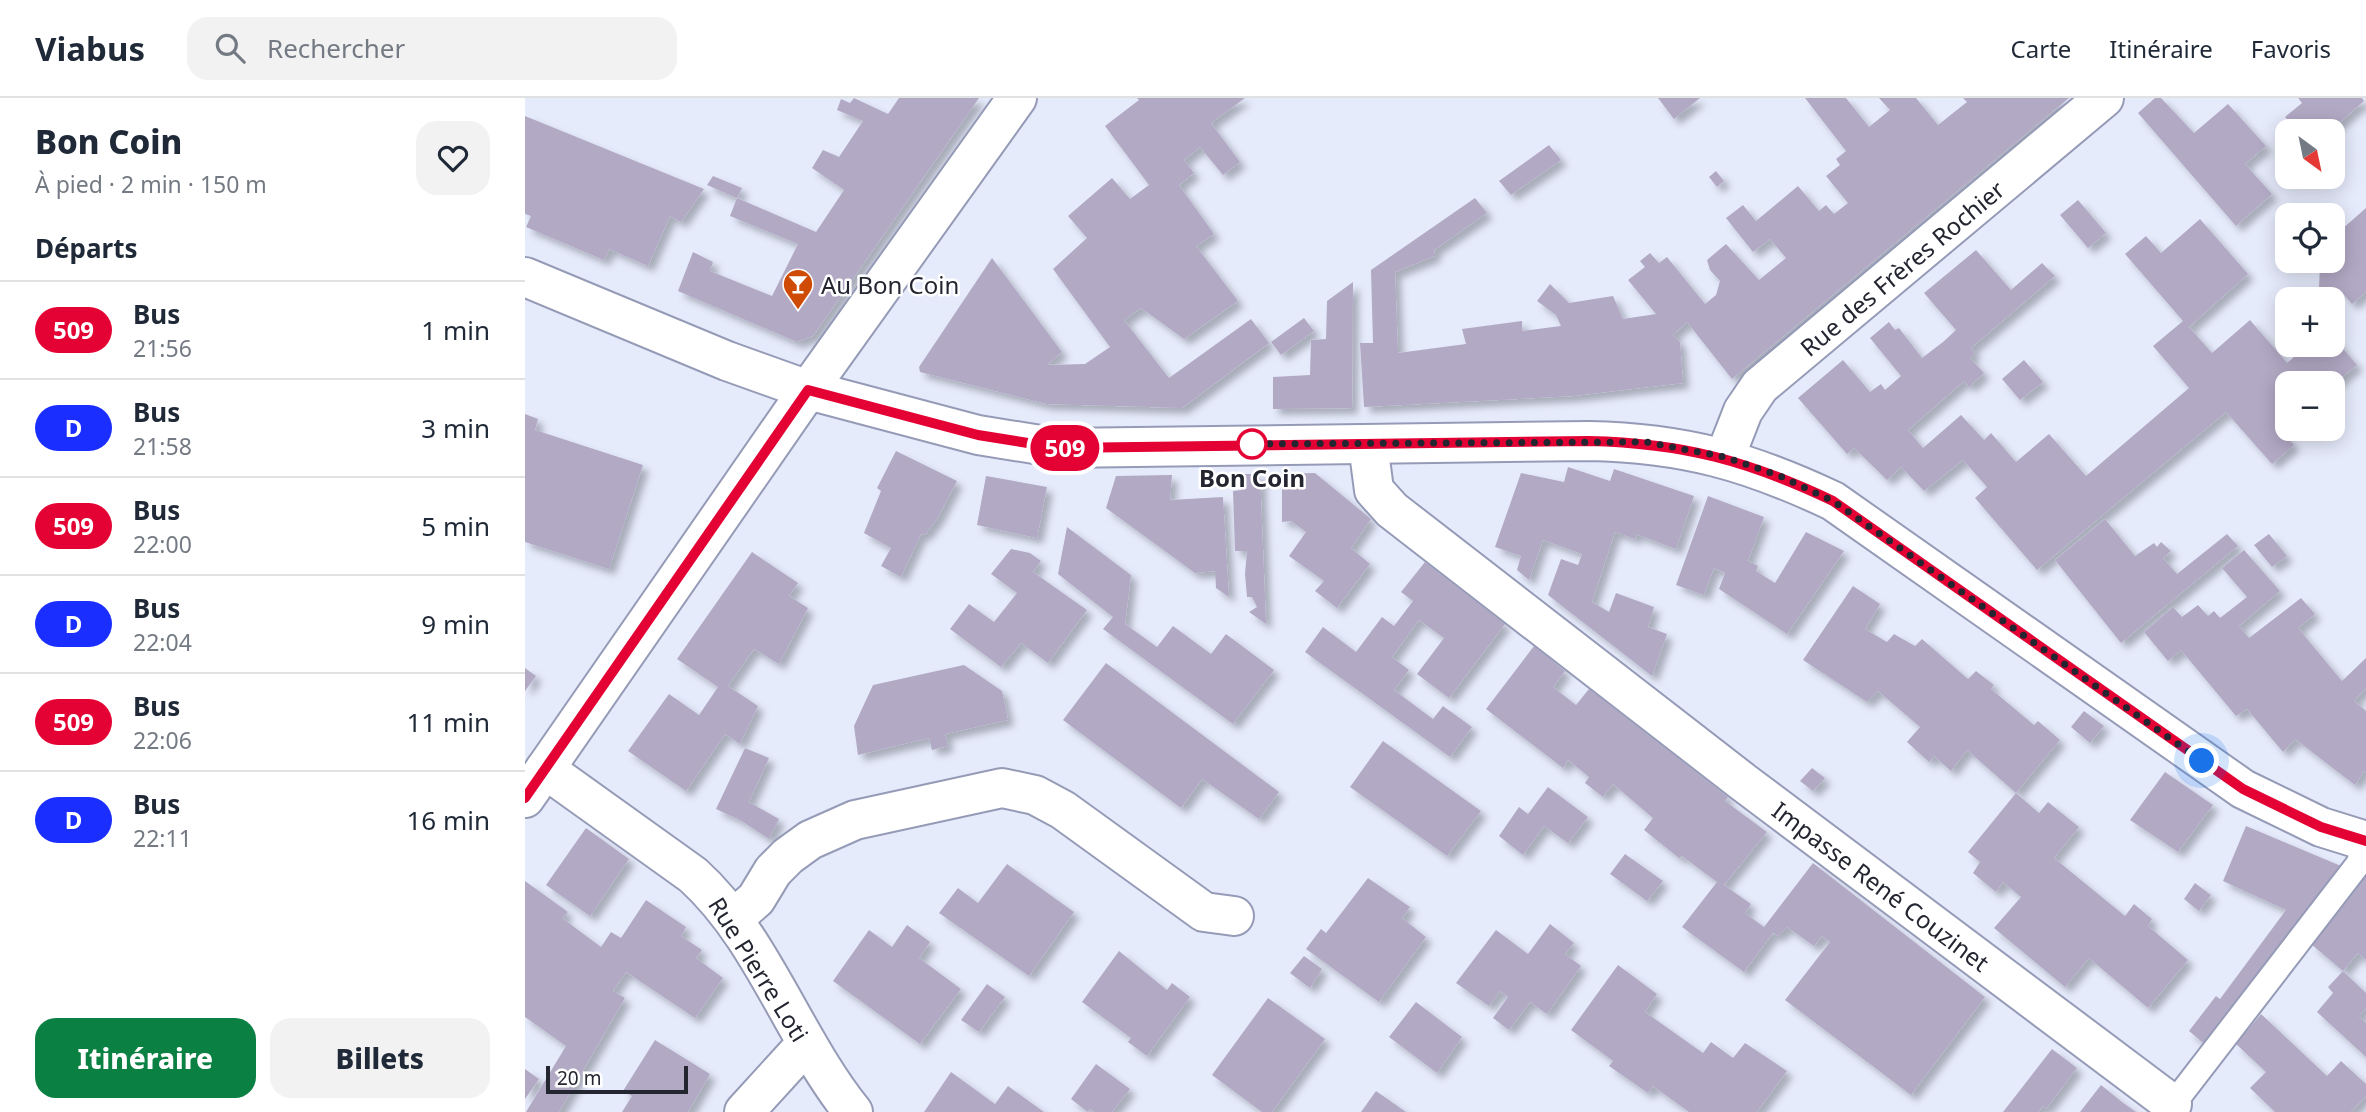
<!DOCTYPE html>
<html lang="fr">
<meta charset="utf-8">
<style>
body{margin:0;font-family:"Noto Sans",sans-serif;background:#f2f2f3;color:#1f2937;height:100vh;display:flex;flex-direction:column;font-size:26px;white-space:nowrap}
*{box-sizing:border-box;margin:0}
p{font-size:23px;color:#747a83}
.icon{flex:none;width:38px;height:38px;fill:none;stroke:currentColor;stroke-width:2;stroke-linecap:round;stroke-linejoin:round}
.map{position:relative;flex:1;overflow:hidden}
.side{display:flex;flex-direction:column;background:#fff;width:525px}
.side>*{flex:none}
.badge{padding:0 14px;border-radius:23px;font-size:24px;line-height:46px}
.needle{width:46px;rotate:147deg}
.buttons{position:absolute;left:1750px;top:21px;display:grid;gap:14px}
.buttons a{display:grid;place-items:center;width:70px;height:70px;border-radius:14px;background:#fff;box-shadow:0 4px 18px #0003;font-size:35px}
.scale{position:absolute;left:21px;bottom:18px;width:142px;box-sizing:border-box;padding-left:7px;border:4px solid #232530;border-top:0;font-size:19px;line-height:24px;white-space:nowrap;color:#232530;-webkit-text-stroke:5px #fff;paint-order:stroke}
.you{position:absolute;width:35px;height:35px;margin:-18px;border:5px solid #fff;border-radius:50%;background:#1a73e8;box-shadow:0 0 0 10px #1a73e833}
.map>.badge{position:absolute;translate:-50% -50%;box-shadow:0 0 0 4px #fff}
h2{padding:0 35px;font-size:26px;line-height:63px}
.round{display:grid;place-items:center;flex:none;width:74px;height:74px;border-radius:21px;background:#f2f2f3}
.summary{display:flex;align-items:center;justify-content:space-between;height:119px;padding:0 35px}
h1{font-size:33px;font-weight:800;line-height:52px}
.action{display:flex;gap:14px;margin-top:auto;padding:14px 35px}
.action a{flex:1;height:80px;border-radius:21px;background:#0b8043;color:#fff;font-size:28px;font-weight:800;line-height:80px;text-align:center}
.action a+a{background:#f2f2f3;color:#1f2937}
ul{padding:0;list-style:none}
li{display:flex;align-items:center;gap:21px;height:98px;padding:0 35px;border-top:2px solid #e0e1e3}
li div{flex:1}
li b{display:block;font-size:26px}
li em{font-style:normal}
li .badge{min-width:77px;font-weight:700;text-align:center}
header{display:flex;align-items:center;gap:42px;box-sizing:border-box;height:98px;padding:0 35px;background:#fff;border-bottom:2px solid #e0e1e3}
header strong{font-size:33px}
nav{display:flex;gap:38px;margin-inline-start:auto;font-size:24px}
.search{width:490px;height:63px;background:#f2f2f3;display:flex;align-items:center;gap:18px;box-sizing:border-box;padding:0 24px;border-radius:21px;color:#747a83;font-size:26px}
main{display:flex;flex:1;min-height:0}
.map>svg:first-child{display:block}
.building{fill:#b2a9c5;filter:url(#shadow)}
.lines{fill:none;stroke-linecap:round;stroke-linejoin:round}
.service-casing{stroke:#959bb6;stroke-width:28}
.minor-casing{stroke:#959bb6;stroke-width:42}
.tertiary-casing{stroke:#959bb6;stroke-width:42}
.secondary-casing{stroke:#959bb6;stroke-width:42}
.service{stroke:#fff;stroke-width:24}
.minor{stroke:#fff;stroke-width:38}
.tertiary{stroke:#fff;stroke-width:38}
.secondary{stroke:#fff;stroke-width:38}
.line-casing{stroke:#fff;stroke-width:16}
.line{stroke:#e40134;stroke-width:10}
.walk{stroke:#232530;stroke-width:7;stroke-dasharray:0 12.6}
.stop-dot{fill:#fff;stroke:#e40134;stroke-width:3.5}
.labels{text-anchor:middle;dominant-baseline:central;stroke-width:5;stroke-linejoin:round;paint-order:stroke}
.street-label{font-size:24px;fill:#232530;stroke:#fff}
.poi-label{font-size:24px;fill:#232530;stroke:#fff;text-anchor:start}
.stop-label{font-size:24px;font-weight:bold;fill:#232530;stroke:#fff}
</style>
<header>
<strong>Viabus</strong>
<div class="search"><svg class="icon" aria-label="search" viewBox="0 0 24 24"><circle cx="10" cy="10" r="6"/><path d="M15 15l6 6"/></svg>Rechercher</div>
<nav><a>Carte</a><a>Itinéraire</a><a>Favoris</a></nav>
</header>
<main>
<section class="side">
<div class="summary"><div><h1>Bon Coin</h1><p>À pied · 2 min · 150 m</p></div><a class="round"><svg class="icon" aria-label="heart" viewBox="0 0 24 24"><path d="M12 20l-8-8c-3-5 5-10 8-4 3-6 11-1 8 4z"/></svg></a></div>
<h2>Départs</h2>
<ul>
<li><span class="badge" style="background:#e40134;color:#fff">509</span><div><b>Bus</b><p>21:56</p></div><em>1 min</em></li>
<li><span class="badge" style="background:#192eff;color:#fff">D</span><div><b>Bus</b><p>21:58</p></div><em>3 min</em></li>
<li><span class="badge" style="background:#e40134;color:#fff">509</span><div><b>Bus</b><p>22:00</p></div><em>5 min</em></li>
<li><span class="badge" style="background:#192eff;color:#fff">D</span><div><b>Bus</b><p>22:04</p></div><em>9 min</em></li>
<li><span class="badge" style="background:#e40134;color:#fff">509</span><div><b>Bus</b><p>22:06</p></div><em>11 min</em></li>
<li><span class="badge" style="background:#192eff;color:#fff">D</span><div><b>Bus</b><p>22:11</p></div><em>16 min</em></li>
</ul>
<div class="action"><a>Itinéraire</a><a>Billets</a></div>
</section>
<div class="map">
<svg width="1841" height="1014" viewBox="0 0 1841 1014">
<defs>
<filter id="shadow"><feDropShadow dx="6" dy="6" stdDeviation="3.5" flood-color="#0004"/></filter>
</defs>
<rect width="100%" height="100%" fill="#e6ebfc"/>
<!-- building -->
<path class="building" d="M329,0L363,16L374,0H454L288,238L272,244L153,193L168,154L188,164L185,173L247,198L273,146L205,118L212,100L182,87L188,78L217,90L212,100L291,134L319,92L287,70L298,52L314,59L338,23L312,12L316,1L325,5Z
M612,0H720L686,25L715,64L698,77L675,49L659,62L669,75L654,87L689,136L671,148L713,203L659,241L616,210L599,222L644,280L726,221L744,245L657,310L522,306L395,274L394,269L467,160L537,254L522,267L560,266L585,249L528,171L562,140L543,118L587,80L605,101L624,87L580,28L614,2Z
M1133,0H1175L1149,21Z
M1280,0H1321L1344,29L1365,12L1354,0H1391L1413,27L1442,4L1438,0H1544L1207,281L1162,224L1148,237L1155,244L1158,285L1048,298L839,309L835,245H848L846,172L950,100L962,115L909,152L910,158L870,174L873,255L941,246L937,231L997,223V233L1036,228L1031,217L1012,203L1025,186L1044,205L1088,198L1098,221L1131,216L1103,182L1120,169L1115,163L1125,155L1134,165L1142,159L1180,206L1191,197L1195,183L1185,172L1182,162L1201,146L1234,182L1261,160L1245,141L1228,154L1201,120L1218,107L1231,123L1273,88L1294,113L1301,107L1309,116L1323,105L1301,78L1315,67L1311,61L1321,53Z
M1630,0H1636L1669,35L1703,6L1741,48L1720,66L1747,96L1711,128L1613,15Z
M1773,0H1837L1839,3L1805,33H1772L1760,19L1777,5Z
M0,18L179,91L156,124L145,118L123,168L84,151L79,162L1,129L6,118L0,116Z
M1024,47L1036,62L986,97L974,83Z
M1191,73L1199,83L1192,89L1184,79Z
M1553,102L1581,135L1563,150L1535,117Z
M1841,110V194L1827,206L1815,192L1794,190L1795,168L1790,163H1808V139Z
M1675,121L1723,176L1664,229L1687,255L1725,222L1762,265L1783,247H1808V239L1832,267L1808,287L1762,285V326L1755,332L1769,347L1747,366L1701,314L1512,472L1450,400L1462,389L1438,362L1399,393L1376,369L1362,382L1329,350L1322,356L1273,300L1318,262L1345,294L1356,286L1360,292L1376,278L1345,240L1364,224L1370,232L1374,230L1397,260L1418,244L1431,232L1399,195L1451,152L1486,192L1517,165L1530,178L1446,250L1450,255L1445,260L1459,275L1444,289L1439,283L1383,332L1398,350L1436,317L1459,342L1466,335L1491,364L1524,336L1561,378L1664,290L1628,248L1658,223L1600,156L1621,138L1636,155Z
M1762,132V154L1751,142Z
M828,184L827,310L748,311V279L785,277L786,242L801,241L802,203Z
M779,220L789,233L756,257L746,244Z
M1499,262L1518,284L1495,302L1477,281Z
M0,316L13,321L10,332L118,367L84,471L0,444Z
M371,353L432,383L412,421L400,437L396,436L376,479L356,468L366,450L339,435L356,393L352,390Z
M1043,369L1085,383L1089,371L1169,398L1151,451L1111,436L1110,441L1090,434L1067,504L1084,514L1091,495L1129,509L1123,529L1142,536L1127,578L1023,497L1036,461L1053,467L1057,456L1018,442L1004,482L992,472L996,458L970,449L996,375L1039,384Z
M790,375L846,421L826,450L845,466L812,510L790,493L799,483L764,458L781,434L766,423L757,424V376Z
M715,376H735L741,526L724,514L732,509L727,499H722L720,476L722,453H710L708,393L716,392Z
M647,377L645,402L698,399L704,499L691,490L690,473L670,475L581,410L591,378Z
M461,378L522,389L512,440L452,427Z
M1183,398L1239,419L1223,463L1233,468L1231,473L1250,485L1281,434L1319,453L1262,536L1194,491L1200,475L1189,470L1179,497L1151,487Z
M1580,421L1610,458L1629,445L1632,449L1636,444L1646,453L1638,460L1652,476L1702,436L1713,448L1596,545L1530,462Z
M542,429L606,477L600,526L632,549L648,528L686,556L701,536L749,572L708,626L578,531L588,519L533,476Z
M1744,436L1762,458L1747,469L1729,447Z
M486,451L505,455L516,463L508,474L562,512L523,565L496,545L476,569L425,531L444,506L469,524L492,495L466,476Z
M1719,452L1755,493L1714,528L1724,540L1776,500L1790,516L1773,530L1817,583L1841,560V590L1829,603L1841,613V675L1839,673L1830,687L1770,641L1758,654L1722,611L1711,618L1656,552L1643,563L1619,534L1648,509L1657,519L1673,507L1683,518L1689,513L1695,520L1722,499L1697,470Z
M227,454L273,485L264,498L283,510L254,566L229,551L203,588L233,608L215,646L200,636L161,693L103,653L144,596L174,617L193,589L152,561Z
M900,464L980,526L924,600L892,576L919,540L894,522L867,559L884,572L869,592L908,621L918,608L947,629L925,659L780,554L798,529L831,554L857,519L869,528L888,503L876,494Z
M1328,488L1355,506L1340,531L1362,544L1369,536L1390,548L1397,541L1443,581L1451,573L1469,587L1466,591L1509,627L1513,623L1535,642L1491,695L1442,652L1426,673L1409,658L1404,664L1382,644L1395,629L1353,593L1342,604L1278,562Z
M1009,548L1040,573L1028,589L1051,607L1064,591L1203,699L1200,703L1242,734L1199,787L1226,806L1220,815L1239,829L1288,765L1460,899L1386,997L1260,902L1305,844L1297,838L1289,848L1262,829L1253,838L1248,835L1219,874L1157,829L1192,784L1157,758L1154,760L1119,732L1128,720L1088,686L1078,699L1060,685L1064,679L1043,662L1038,670L961,611Z
M581,565L754,694L734,721L677,681L656,710L538,622Z
M439,567L477,593L483,622L420,636L423,648L407,652L404,640L333,657L329,628L348,587Z
M0,570L11,578L0,593Z
M1559,613L1579,628L1565,645L1546,629Z
M858,643L956,713L922,758L825,689Z
M220,650L244,660L224,704L254,721L244,741L215,722L191,711Z
M1287,670L1300,680L1288,693L1275,683Z
M1640,674L1688,707L1653,754L1605,722Z
M1023,689L1063,719L1043,745L1019,728L998,757L974,738L994,709L1003,716Z
M1491,695L1514,715L1523,704L1554,729L1529,760L1600,818L1609,806L1627,821L1623,828L1663,862L1623,910L1564,860L1540,889L1469,830L1496,799L1478,784L1471,794L1448,775L1455,764L1443,754Z
M1721,728L1816,768L1682,948L1664,933L1691,898L1695,901L1761,812L1698,783Z
M61,730L104,761L65,818L21,787Z
M1100,756L1138,783L1122,803L1085,776Z
M482,766L549,814L504,878L414,815L433,790L453,805Z
M1841,776V862L1833,855L1818,873L1841,895V911L1834,918L1841,925V959L1792,914L1808,895L1803,889L1818,873L1786,846Z
M843,780L885,809L877,820L901,839L854,904L781,851L796,831L801,835Z
M0,783L43,814L37,820L76,849L86,834L96,840L121,802L161,829L156,838L177,852L171,860L198,880L170,920L101,874L88,893L100,900L34,1014H1L41,948L0,919Z
M1670,785L1686,797L1674,813L1659,801Z
M1025,826L1049,845L1040,856L1056,868L1022,916L1005,904L984,932L968,920L983,899L975,893L964,908L931,885L971,832L1003,856Z
M382,827L405,844L394,860L436,891L395,946L308,883L344,832L367,849Z
M594,853L642,892L647,885L665,899L622,958L603,944L606,940L557,904Z
M779,858L797,871L785,890L765,875Z
M1093,867L1132,896L1120,914L1178,955L1186,944L1208,960L1220,945L1262,973L1232,1014H1164L1128,988L1123,995L1084,968L1088,963L1046,932Z
M462,886L480,899L454,934L436,922Z
M743,900L800,941L747,1014H737L687,977Z
M891,904L937,939L912,975L864,939Z
M1736,916L1802,978L1816,963L1841,986V998L1826,1014H1750L1725,990L1741,974L1711,946Z
M130,942L185,976L163,1014H97L107,998L98,993Z
M1527,951L1552,970L1521,1011L1518,1008L1513,1014H1478Z
M571,966L605,991L587,1014H569L565,1011L563,1014L546,1001Z
M0,971L14,981L0,1001Z
M426,974L470,1006L483,988L519,1014H399Z
M1576,987L1597,1004L1611,1014H1555Z
M851,993L881,1014H836Z"/>
<g class="lines">
<!-- service casing -->
<g class="service-casing">
<path id="service" d="M1642,1014L1834,765L1840,742"/>
</g>
<!-- minor casing -->
<g class="minor-casing">
<path id="minor" d="M843,346L849,392L867,412L1218,684L1647,1006
M1200,359L1218,313L1235,288L1579,0
M20,671L168,777C237,839 269,941 328,1014
M208,821L231,801L248,773L263,758L285,742L330,722L477,690L510,697L538,712L679,814L709,818
M219,1014L281,946"/>
</g>
<!-- tertiary casing -->
<g class="tertiary-casing">
<path id="tertiary" d="M0,179L202,263L283,292L453,337L534,350L1064,343C1159,345 1223,363 1308,403L1718,691L1796,729L1841,743"/>
</g>
<!-- secondary casing -->
<g class="secondary-casing">
<path id="secondary" d="M0,700L283,292L492,0"/>
</g>
<!-- service -->
<use href="#service" class="service"/>
<!-- minor -->
<use href="#minor" class="minor"/>
<!-- tertiary -->
<use href="#tertiary" class="tertiary"/>
<!-- secondary -->
<use href="#secondary" class="secondary"/>
</g>
<g class="lines">
<!-- line casing -->
<g class="line-casing">
<path id="line" d="M0,700L283,292L453,337L534,350L1064,343C1158,345 1224,363 1308,403L1718,691L1796,729L1841,743"/>
</g>
<!-- line -->
<use href="#line" class="line"/>
<!-- walk -->
<path class="walk" d="M727,346H717L1121,344L1200,359L1255,378L1308,403L1677,663"/>
</g>
<!-- icons -->
<defs>
<g id="bar-pin" transform="scale(1.575)"><path d="M0 17L-7.5 6A9.5 9.5 0 1 1 7.5 6Z" fill="#cf4a05" stroke="#fff"/><path d="M-6-5H6L.8 .8V4.5H3.5V6h-7V4.5H-.8V.8Z" fill="#fff"/></g>
</defs>
<g fill-rule="evenodd">
<use href="#bar-pin" x="273" y="186"/>
</g>
<!-- markers -->
<circle class="stop-dot" cx="727" cy="346" r="14"/>
<g class="labels">
<!-- street labels -->
<g class="street-label">
<text transform="translate(1377 170) rotate(-40)">Rue des Frères Rochier</text>
<text transform="translate(1356 788) rotate(37)">Impasse René Couzinet</text>
<text transform="translate(234 871) rotate(58)">Rue Pierre Loti</text>
</g>
<!-- poi labels -->
<g class="poi-label">
<text x="296" y="186">Au Bon Coin</text>
</g>
<!-- stop labels -->
<g class="stop-label">
<text x="727" y="379">Bon Coin</text>
</g>
</g>
</svg>
<div class="buttons">
<a><svg class="needle" viewBox="-14 -14 28 28"><path d="M0-13l5 13h-10z" fill="#e53935"/><path d="M0 13l5-13h-10z" fill="#747a83"/></svg></a>
<a><svg class="icon" aria-label="locate" viewBox="0 0 24 24"><circle cx="12" cy="12" r="6"/><path d="M12 2v4M12 18v4M2 12h4M18 12h4"/></svg></a>
<a>+</a>
<a>−</a>
</div>
<div class="scale">20 m</div>
<div class="you" style="left:1677px;top:663px"></div>
<b class="badge" style="left:540px;top:350px;background:#e40134;color:#fff">509</b>
</div>
</main>
